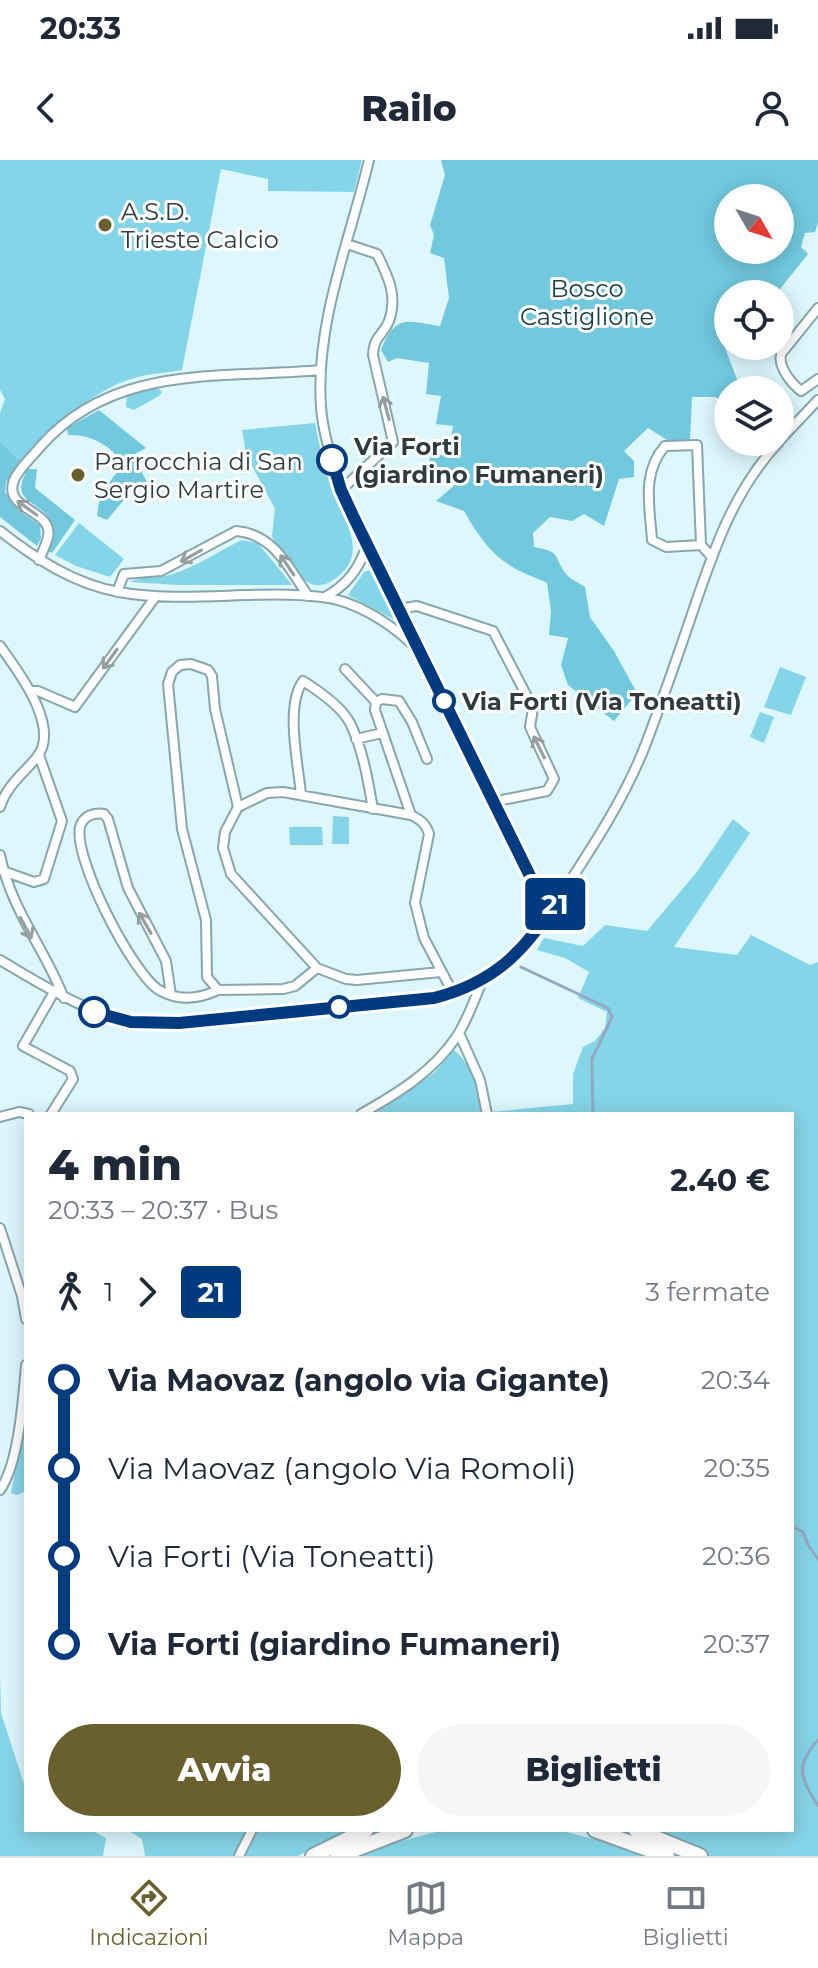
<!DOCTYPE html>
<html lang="it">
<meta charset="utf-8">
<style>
body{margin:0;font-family:Montserrat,sans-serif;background:#f6f6f7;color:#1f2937;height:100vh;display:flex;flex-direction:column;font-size:30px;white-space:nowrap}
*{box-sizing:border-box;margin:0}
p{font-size:26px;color:#747a83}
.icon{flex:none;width:44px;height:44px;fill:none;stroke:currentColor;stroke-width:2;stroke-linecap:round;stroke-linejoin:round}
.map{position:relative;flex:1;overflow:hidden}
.sheet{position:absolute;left:24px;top:952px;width:770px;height:720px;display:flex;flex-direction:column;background:#fff;border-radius:0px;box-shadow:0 4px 20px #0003}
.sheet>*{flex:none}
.badge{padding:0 16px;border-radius:6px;font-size:28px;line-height:52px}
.needle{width:52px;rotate:129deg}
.buttons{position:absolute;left:714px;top:24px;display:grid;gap:16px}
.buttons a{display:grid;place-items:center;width:80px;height:80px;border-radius:50%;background:#fff;box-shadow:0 4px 20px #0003;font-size:40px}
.map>.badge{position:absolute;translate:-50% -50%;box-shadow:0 0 0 4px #fff}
.legs{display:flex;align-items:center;gap:12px;height:88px;padding:0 24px;font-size:26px}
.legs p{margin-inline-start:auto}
.summary{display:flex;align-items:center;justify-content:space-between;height:136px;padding:0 24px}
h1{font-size:44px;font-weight:800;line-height:60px}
.primary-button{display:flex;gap:16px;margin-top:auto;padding:16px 24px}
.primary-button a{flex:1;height:92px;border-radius:48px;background:#6a602d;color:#fff;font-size:32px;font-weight:800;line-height:92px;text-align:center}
.primary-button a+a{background:#f6f6f7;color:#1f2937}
ul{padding:0 24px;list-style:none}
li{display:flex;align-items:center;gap:28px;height:88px;font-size:30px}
li i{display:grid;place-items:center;width:12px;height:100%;margin:0 10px;background:currentColor}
li i::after{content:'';width:20px;height:20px;margin:-10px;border:6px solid;border-radius:50%;background:#fff}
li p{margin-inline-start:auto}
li:first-child i{background:linear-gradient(#0000 50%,currentColor 0)}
li:last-child i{background:linear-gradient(currentColor 50%,#0000 0)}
.status{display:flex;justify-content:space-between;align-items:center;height:56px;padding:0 40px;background:#fff;direction:ltr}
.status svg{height:22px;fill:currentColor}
header{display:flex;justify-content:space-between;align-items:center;height:104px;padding:0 24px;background:#fff;font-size:36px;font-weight:800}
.dock{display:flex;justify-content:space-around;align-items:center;height:112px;border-top:2px solid #e0e1e3;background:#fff;font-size:22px;color:#747a83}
.dock a{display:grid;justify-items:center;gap:4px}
.dock .on{color:#6a602d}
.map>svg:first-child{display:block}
.green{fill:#85d5e8}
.forest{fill:#72c9de;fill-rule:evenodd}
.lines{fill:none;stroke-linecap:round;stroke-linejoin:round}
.stream{stroke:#95a8c1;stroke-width:3}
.street-casing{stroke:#87a6ae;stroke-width:12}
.highway-casing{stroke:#87a6ae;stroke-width:18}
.street{stroke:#fff;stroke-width:8}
.highway{stroke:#fff;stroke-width:14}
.oneway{stroke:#979e9f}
.line-1-casing{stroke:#fff;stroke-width:18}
.line-1{stroke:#003b80;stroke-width:12}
.poi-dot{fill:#6a602d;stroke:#fefefe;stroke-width:3}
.stop-1-dot{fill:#fff;stroke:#003b80;stroke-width:4}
.labels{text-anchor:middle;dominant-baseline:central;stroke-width:6;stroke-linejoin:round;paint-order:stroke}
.poi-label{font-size:24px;fill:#2f3c3f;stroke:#fefefe;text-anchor:start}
.park-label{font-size:24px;fill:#174049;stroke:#fefefe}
.stop-label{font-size:24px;font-weight:bold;fill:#2f3c3f;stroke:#fefefe;text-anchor:start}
</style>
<div class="status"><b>20:33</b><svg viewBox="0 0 49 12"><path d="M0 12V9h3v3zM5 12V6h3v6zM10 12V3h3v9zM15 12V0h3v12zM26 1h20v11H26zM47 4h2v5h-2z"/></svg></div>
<header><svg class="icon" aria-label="back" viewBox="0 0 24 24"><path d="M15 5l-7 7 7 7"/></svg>Railo<svg class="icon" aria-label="person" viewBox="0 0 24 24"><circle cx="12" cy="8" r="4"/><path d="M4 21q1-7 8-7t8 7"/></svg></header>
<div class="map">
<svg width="818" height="1696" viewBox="0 0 818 1696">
<rect width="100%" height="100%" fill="#ddf7fd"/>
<!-- green -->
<path class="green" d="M0,0H362L354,32L268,31V19L221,9L182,210C167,213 152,213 138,217C92,228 53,270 21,302L0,281V253L5,239L0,230Z
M158,228L162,232L159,236L134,250L126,247L127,235L137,230Z
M315,263C320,288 325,312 335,335C348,367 370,399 330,422C304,437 286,397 273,379L272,375L275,349L246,294L242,270Z
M79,363L124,399L110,417L76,406L55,395Z
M242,380L258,383L292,425H179L130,422C143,415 159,419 173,414C197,406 219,391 242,380Z
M370,410L375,414L396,457L395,460L348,435L364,412Z
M780,507L806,517L791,555L764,547Z
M760,552L774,557L764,583L750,577Z
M333,656L349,657V684H332Z
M733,659L750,673L674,787L737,795L751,775L810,805L818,802V1696H361L380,1687L443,1670H559L619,1686L626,1670H792V954H492L491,952L573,944V914L583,887L595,881L605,868L607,852L578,838L589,812L565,798L537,790L544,778L583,786L605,765L647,771L696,713Z
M289,667H322L323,685H290Z
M454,890C473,906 480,930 484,954H374L434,913Z
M26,1260V1331L17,1335L11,1333Z
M0,1513L1,1553L26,1630V1670H63L67,1672L91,1670L106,1678L103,1696H0Z
M127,1670H248L234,1696H145L142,1679Z
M257,1670H349L298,1696H243Z"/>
<!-- forest -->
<path class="forest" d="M441,0H818V63L815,72L805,73L801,87L808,94L776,134H728V181L724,185L741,230H728V250L716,237H692L690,281L667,280L648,268L624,291L634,301V317L619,319L604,366L584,354L572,361L550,357L533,373L534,387C564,392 552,397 567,415C571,420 580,423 585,427L590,457L614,491L637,533L614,561L568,525L561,505L568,478L549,475L551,451L547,423C535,417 521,413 511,406C489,393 476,372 464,351L436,341L456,324L450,317L426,315L431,294L448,296L453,266L436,264L441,236L426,234L429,203L397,198L388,202L381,190C395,153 408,161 440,166L449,138L444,98L430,93L434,75L430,65L445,15ZM728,38H780V90H728Z
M99,250L146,288L133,295L151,330L148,331L139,322L107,360L97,356L100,335L123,304C111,285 90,274 68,275L67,268Z
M0,281L21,302L6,322L5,332L18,350L40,365L41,378L37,386L0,357Z
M28,309H37L35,328L75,360L52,393L48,391C70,334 0,355 28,309Z"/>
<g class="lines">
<!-- stream -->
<path class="stream" d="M521,807L608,848L612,857L592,899L593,954
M792,1367L803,1372L808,1385L818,1399
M818,1580C794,1607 801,1618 818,1646"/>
<!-- street casing -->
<g class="street-casing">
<path id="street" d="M369,0C350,80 315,163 321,247C323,275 333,303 341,330L531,718L542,732L556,741
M818,148L781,194C778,207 791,223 801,231L818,219
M780,280L818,240
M341,330L393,282L373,195C374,175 383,176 389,161C398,136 388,116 377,94L347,84
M0,371C36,399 74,424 119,432C186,444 255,429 322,437C354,440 390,463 413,485
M701,385L666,387L652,380C650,348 641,313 665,286L697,285L701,385L711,396
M39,400C42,393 46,385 48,377C54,349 2,351 14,320C19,308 32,297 40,287C114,203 220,219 321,210
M117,432L124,414L161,411L236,371C274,374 289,408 308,436
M325,437C347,425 359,409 367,385
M398,449L417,446L493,471L533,548L530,567L554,619L547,631L492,642
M0,486C18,511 61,567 37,597C23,614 7,625 0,647
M345,509L376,542
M30,531H38L75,547L156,436
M356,579L382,573
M301,634C298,603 285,546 303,521C319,531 341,546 350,563C363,589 368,621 373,649
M238,647L267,633L283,632L411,655C421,660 426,664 429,674L415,743L424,778L453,833
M411,655L375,550L376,542L382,539L399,541L412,562L427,599
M0,695C11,750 44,787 64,838
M3,711L34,722L44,719L62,661L39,595
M0,800C51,830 96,860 156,864L434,838C507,819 526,787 565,729C595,683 625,637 645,586C662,542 677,498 692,454C713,392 733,331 779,282
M218,830L207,817L206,760L182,669L168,524L172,512L180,505L191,504L208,510L212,516L215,549L238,647L225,672L223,688L231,714L317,808L346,819L357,820L441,812
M171,835L166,801L128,728L108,659L104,654C94,652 83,656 80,667C73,698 132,813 159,830C178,841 199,839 218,830L283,829L295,826L317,808
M459,873L480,920L487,954
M51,954L73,919L70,911L23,886L54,832
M361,954C398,933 433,912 457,876C468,859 475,838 483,819
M0,957L19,952L29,954
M0,1068L22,1136L26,1159
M0,1330C19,1303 23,1239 26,1205
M239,1696L252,1670"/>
</g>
<!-- highway casing -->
<g class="highway-casing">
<path id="highway" d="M595,1670L667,1696
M636,1670L700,1696
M313,1696L366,1670
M338,1696L405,1670"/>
</g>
<!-- street -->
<use href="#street" class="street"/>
<!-- highway -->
<use href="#highway" class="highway"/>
</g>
<!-- one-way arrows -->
<defs><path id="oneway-shaft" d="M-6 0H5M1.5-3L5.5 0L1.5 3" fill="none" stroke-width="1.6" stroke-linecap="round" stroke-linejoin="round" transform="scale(2)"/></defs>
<g class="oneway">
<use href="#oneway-shaft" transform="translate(386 248) rotate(-105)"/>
<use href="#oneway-shaft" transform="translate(27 348) rotate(-144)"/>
<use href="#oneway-shaft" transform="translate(191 396) rotate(151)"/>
<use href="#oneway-shaft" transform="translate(287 405) rotate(-124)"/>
<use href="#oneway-shaft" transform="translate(110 499) rotate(126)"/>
<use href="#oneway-shaft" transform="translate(539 587) rotate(-116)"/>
<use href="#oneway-shaft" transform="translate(145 763) rotate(-120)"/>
<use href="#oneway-shaft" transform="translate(26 768) rotate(62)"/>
</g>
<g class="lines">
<!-- line-1 casing -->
<g class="line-1-casing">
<path id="line-1" d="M94,852L131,862L179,863L434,838C493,823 525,792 556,741L542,732L531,718L354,358L341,330L332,300"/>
</g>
<!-- line-1 -->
<use href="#line-1" class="line-1"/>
</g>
<!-- markers -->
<g class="poi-dot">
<circle cx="105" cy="65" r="8"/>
<circle cx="78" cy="315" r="8"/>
</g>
<g class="stop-1-dot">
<circle cx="332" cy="300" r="14"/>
<circle cx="444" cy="541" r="10"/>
<circle cx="339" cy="847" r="10"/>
<circle cx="94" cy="852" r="14"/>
</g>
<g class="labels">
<!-- poi labels -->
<g class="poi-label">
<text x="121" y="51">A.S.D.<tspan x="121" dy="28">Trieste Calcio</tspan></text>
<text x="94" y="301">Parrocchia di San<tspan x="94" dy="28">Sergio Martire</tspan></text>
</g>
<!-- park labels -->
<g class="park-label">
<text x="587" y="128">Bosco<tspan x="587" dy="28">Castiglione</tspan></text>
</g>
<!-- stop labels -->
<g class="stop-label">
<text x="354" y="286">Via Forti<tspan x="354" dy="28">(giardino Fumaneri)</tspan></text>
<text x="462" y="541">Via Forti (Via Toneatti)</text>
</g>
</g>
</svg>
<div class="buttons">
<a><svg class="needle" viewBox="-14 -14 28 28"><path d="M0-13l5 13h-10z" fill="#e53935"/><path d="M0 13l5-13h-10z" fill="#747a83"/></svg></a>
<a><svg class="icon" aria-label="locate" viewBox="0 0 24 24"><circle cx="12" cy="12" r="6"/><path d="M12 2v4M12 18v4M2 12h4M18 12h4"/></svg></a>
<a><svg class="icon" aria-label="layers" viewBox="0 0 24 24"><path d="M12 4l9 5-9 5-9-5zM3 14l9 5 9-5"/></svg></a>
</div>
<b class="badge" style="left:555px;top:744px;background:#003b80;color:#fff">21</b>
<section class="sheet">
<div class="summary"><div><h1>4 min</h1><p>20:33 – 20:37 · Bus</p></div><b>2.40 €</b></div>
<div class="legs"><svg class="icon" aria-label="walk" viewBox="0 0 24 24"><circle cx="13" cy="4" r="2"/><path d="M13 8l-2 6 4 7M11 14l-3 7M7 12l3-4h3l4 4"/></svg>1<svg class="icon" aria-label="forward" viewBox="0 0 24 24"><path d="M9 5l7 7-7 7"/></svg><b class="badge" style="background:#003b80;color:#fff">21</b><p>3 fermate</p></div>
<ul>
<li><i style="color:#003b80"></i><b>Via Maovaz (angolo via Gigante)</b><p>20:34</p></li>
<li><i style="color:#003b80"></i><span>Via Maovaz (angolo Via Romoli)</span><p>20:35</p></li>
<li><i style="color:#003b80"></i><span>Via Forti (Via Toneatti)</span><p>20:36</p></li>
<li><i style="color:#003b80"></i><b>Via Forti (giardino Fumaneri)</b><p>20:37</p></li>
</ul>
<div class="primary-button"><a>Avvia</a><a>Biglietti</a></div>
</section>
</div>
<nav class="dock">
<a class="on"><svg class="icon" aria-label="directions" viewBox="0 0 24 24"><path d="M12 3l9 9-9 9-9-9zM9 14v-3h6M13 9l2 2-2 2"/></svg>Indicazioni</a>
<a><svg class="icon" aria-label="map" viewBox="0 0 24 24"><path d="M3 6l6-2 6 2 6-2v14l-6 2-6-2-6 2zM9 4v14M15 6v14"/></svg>Mappa</a>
<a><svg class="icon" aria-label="tickets" viewBox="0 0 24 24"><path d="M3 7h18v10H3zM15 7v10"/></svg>Biglietti</a>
</nav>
